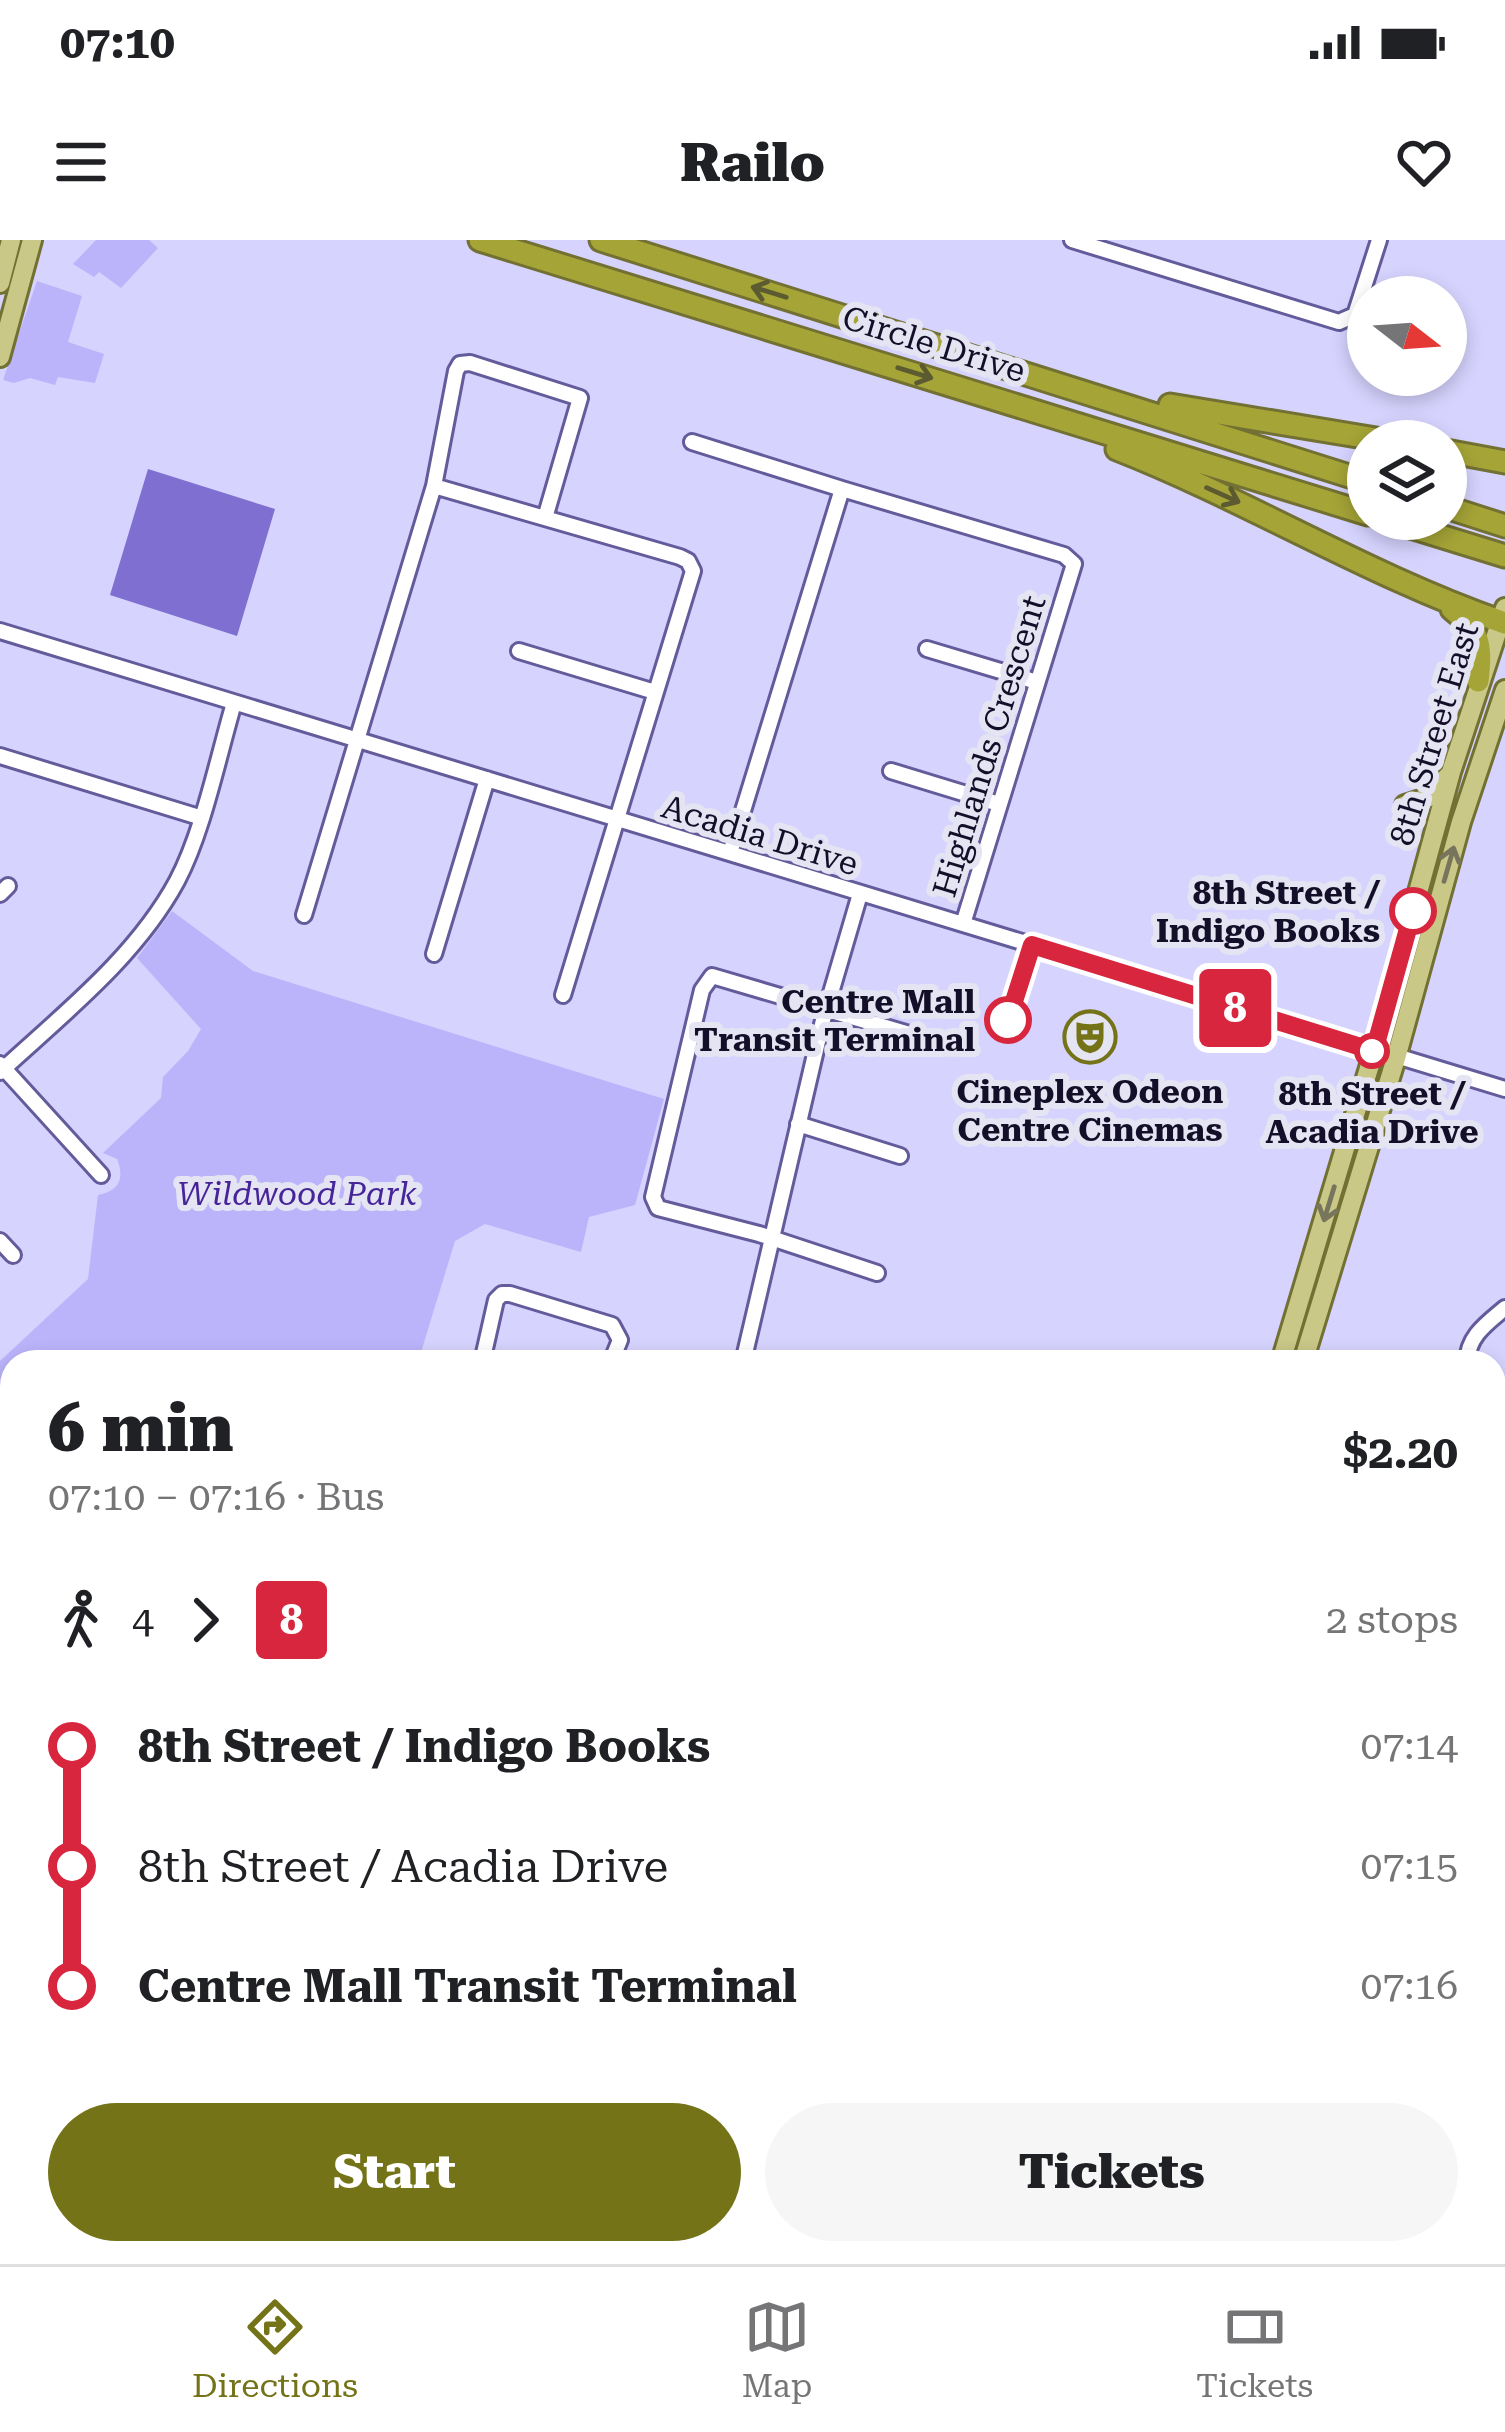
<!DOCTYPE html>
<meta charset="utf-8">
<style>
body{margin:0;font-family:"Roboto Serif",serif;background:#f6f6f6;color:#202124;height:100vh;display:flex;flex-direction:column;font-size:45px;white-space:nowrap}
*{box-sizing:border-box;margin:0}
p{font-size:39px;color:#757577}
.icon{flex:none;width:66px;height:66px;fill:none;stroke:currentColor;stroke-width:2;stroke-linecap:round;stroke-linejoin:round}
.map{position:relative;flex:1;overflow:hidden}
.drawer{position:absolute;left:0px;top:1110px;width:1506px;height:915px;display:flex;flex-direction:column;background:#fff;border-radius:36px 36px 0 0;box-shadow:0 6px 18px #0003}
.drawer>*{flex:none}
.badge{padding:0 24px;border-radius:9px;font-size:42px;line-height:78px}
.needle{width:78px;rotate:107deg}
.tools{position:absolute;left:1347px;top:36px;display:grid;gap:24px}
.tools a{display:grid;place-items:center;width:120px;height:120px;border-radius:50%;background:#fff;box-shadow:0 6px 18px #0003;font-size:60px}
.map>.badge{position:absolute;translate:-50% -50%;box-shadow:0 0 0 6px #fff}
.legs{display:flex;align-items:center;gap:18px;height:132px;padding:0 48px;font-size:39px}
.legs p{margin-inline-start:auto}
.head{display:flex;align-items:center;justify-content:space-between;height:204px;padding:0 48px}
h1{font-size:66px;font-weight:800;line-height:90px}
.button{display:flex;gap:24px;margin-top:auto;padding:24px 48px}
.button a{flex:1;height:138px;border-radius:72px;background:#747317;color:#fff;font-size:48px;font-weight:800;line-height:138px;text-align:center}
.button a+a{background:#f6f6f6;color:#202124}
ul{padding:0 48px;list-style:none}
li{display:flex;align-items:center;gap:42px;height:120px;font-size:45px}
li i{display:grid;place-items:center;width:18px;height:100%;margin:0 15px;background:currentColor}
li i::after{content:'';width:30px;height:30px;margin:-15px;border:9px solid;border-radius:50%;background:#fff}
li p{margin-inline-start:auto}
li:first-child i{background:linear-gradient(#0000 50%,currentColor 0)}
li:last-child i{background:linear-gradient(currentColor 50%,#0000 0)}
.status{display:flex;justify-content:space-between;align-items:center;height:84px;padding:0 60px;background:#fff;direction:ltr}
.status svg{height:33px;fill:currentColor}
header{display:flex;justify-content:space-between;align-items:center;height:156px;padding:0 48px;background:#fff;font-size:54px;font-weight:800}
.tab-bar{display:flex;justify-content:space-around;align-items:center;height:168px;border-top:3px solid #e0e0e0;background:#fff;font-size:33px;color:#757577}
.tab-bar a{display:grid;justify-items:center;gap:6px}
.tab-bar .on{color:#747317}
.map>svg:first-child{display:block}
.green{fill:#bbb4fb}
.water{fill:#7e6fd0}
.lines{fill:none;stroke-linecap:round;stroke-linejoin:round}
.minor-casing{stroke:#635b9a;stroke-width:20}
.major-casing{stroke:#727032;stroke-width:24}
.highway-casing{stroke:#727032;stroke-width:27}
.minor{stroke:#fff;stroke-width:14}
.major{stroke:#c9c887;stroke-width:18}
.highway{stroke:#a5a437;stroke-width:21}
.oneway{stroke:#5c5a30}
.oneway2{stroke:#77755c}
.line-1-casing{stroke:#fff;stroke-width:27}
.line-1{stroke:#d7263d;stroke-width:18}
.stop-1-dot{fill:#fff;stroke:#d7263d;stroke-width:6}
.labels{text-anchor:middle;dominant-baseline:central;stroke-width:12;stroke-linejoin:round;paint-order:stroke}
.street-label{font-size:33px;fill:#130f28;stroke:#e5e4f3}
.stop-label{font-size:33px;font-weight:bold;fill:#130f28;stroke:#e5e4f3;text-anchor:end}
.poi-label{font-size:33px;font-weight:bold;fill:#130f28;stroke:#e5e4f3}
.park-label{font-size:33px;font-style:italic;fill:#462499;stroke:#e5e4f3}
</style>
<div class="status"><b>07:10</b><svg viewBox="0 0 49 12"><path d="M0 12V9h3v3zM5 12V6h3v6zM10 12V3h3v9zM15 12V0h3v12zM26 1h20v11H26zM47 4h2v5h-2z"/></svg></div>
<header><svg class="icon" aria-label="menu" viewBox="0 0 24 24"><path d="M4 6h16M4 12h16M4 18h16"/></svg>Railo<svg class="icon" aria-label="heart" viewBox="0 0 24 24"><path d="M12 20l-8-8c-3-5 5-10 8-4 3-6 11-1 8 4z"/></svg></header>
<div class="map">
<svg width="1505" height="2024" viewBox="0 0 1505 2024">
<rect width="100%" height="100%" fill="#d6d3fe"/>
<!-- green -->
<path class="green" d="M96,0H149L158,8L121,48L99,32L94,37L73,24Z
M37,41L82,56L68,102L104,114L95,143L58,137L55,145L30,138L14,143L3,140Z
M172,671L253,731L664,859L635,965L589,977L581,1012L485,984L455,1001L418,1122H266L247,1116L244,1122H12V1154L0,1145V1121L88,1039L98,955C119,951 125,939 117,919L103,913L161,858L163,837L188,811L201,789L137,718Z
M124,2013H449L484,2024H117Z"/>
<!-- water -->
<path class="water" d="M148,229L275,269L237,396L110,355Z
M0,1933L12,1940V2013H124L118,2024H0Z"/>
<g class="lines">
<!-- minor casing -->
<g class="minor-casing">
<path id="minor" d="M1072,0L1339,82L1355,75L1379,0
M692,202L842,249
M434,246L456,131L460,124L470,123L580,158L545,278
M0,391L1505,849
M927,409L1037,442
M519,411L655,452
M0,516L199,577
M891,531L999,564
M730,613L842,249L1064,315L1074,324L963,684
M0,654L8,646
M304,675L434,246L680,317L688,321L693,331L563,755
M434,714L487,539
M0,824L101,935
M0,832C63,774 136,717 177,641C203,592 218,517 234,463
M798,884L900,916
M0,1001L13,1015
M877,1033L759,994L658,968L653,957L702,750L712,736L923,798
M482,1122L496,1060L502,1054H510L612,1085L620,1100L611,1122
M743,1122L823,780L860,654
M1467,1122C1468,1096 1486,1084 1505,1068
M0,1162L12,1170
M1494,1226L1505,1269
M7,1325L12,1326
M0,1446L12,1451
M1494,1481L1505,1446
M1494,1919L1505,1885
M1162,2024L1165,2013"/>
</g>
<!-- major casing -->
<g class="major-casing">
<path id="major" d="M0,43L11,0
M0,117L32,0
M1405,565L1427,558L1448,536
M1281,1122L1378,798L1451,532L1505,368
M1303,1122L1396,818L1461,582L1505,450
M0,1571L12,1575
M0,1589L12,1592
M1388,2013L1424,2024
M1452,2013L1486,2024
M1008,2024L1012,2013
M1031,2024L1035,2013"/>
</g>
<!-- highway casing -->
<g class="highway-casing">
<path id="highway" d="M480,0L1368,274
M601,0L1368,242
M1170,165L1388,201
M1117,209C1249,261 1371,337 1505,383
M1446,211L1505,222
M1446,267L1505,286
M1385,279L1505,316
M1452,369C1481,391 1482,407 1478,441"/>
</g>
<!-- minor -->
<use href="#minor" class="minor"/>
<!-- major -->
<use href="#major" class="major"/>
<!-- highway -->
<use href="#highway" class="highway"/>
</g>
<!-- one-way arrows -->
<defs><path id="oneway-shaft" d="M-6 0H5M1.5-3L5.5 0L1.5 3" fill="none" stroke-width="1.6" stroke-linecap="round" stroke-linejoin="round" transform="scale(3)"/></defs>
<g class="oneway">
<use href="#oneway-shaft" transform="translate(769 52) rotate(-163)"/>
<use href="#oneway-shaft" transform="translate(915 133) rotate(17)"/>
<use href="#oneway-shaft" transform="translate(1223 255) rotate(24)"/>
</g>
<g class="oneway2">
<use href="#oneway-shaft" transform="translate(1449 624) rotate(-74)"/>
<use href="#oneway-shaft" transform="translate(1329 964) rotate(107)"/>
</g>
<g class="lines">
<!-- line-1 casing -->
<g class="line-1-casing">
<path id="line-1" d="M1008,780L1032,705L1374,811L1413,671"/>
</g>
<!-- line-1 -->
<use href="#line-1" class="line-1"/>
</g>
<!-- icons -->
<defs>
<g id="theatre-ring" transform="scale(2.7)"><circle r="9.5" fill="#e5e4f3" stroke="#747317" stroke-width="1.5"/><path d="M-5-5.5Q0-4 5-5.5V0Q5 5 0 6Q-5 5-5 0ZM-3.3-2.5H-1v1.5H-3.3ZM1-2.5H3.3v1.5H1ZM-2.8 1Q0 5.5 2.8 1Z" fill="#747317"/></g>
</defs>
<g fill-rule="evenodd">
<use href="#theatre-ring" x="1090" y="797"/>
</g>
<!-- markers -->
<g class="stop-1-dot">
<circle cx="1413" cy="671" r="21"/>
<circle cx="1008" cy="780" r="21"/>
<circle cx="1372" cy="811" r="15"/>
</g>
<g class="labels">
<!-- street labels -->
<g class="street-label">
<text transform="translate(934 104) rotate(17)">Circle Drive</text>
<text transform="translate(1434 494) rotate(-73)">8th Street East</text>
<text transform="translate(989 506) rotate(-73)">Highlands Crescent</text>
<text transform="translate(760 595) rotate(17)">Acadia Drive</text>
</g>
<!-- stop labels -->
<g class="stop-label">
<text x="1380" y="652">8th Street /<tspan x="1380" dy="38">Indigo Books</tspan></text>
<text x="975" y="761">Centre Mall<tspan x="975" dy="38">Transit Terminal</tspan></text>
<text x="1372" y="853" text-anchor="middle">8th Street /<tspan x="1372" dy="38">Acadia Drive</tspan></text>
</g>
<!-- poi labels -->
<g class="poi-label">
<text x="1090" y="851">Cineplex Odeon<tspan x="1090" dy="38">Centre Cinemas</tspan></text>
</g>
<!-- park labels -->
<g class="park-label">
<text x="297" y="953">Wildwood Park</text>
</g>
</g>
</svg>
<div class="tools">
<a><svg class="needle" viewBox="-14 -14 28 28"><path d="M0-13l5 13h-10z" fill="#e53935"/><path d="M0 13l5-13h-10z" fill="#757577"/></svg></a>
<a><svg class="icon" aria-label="layers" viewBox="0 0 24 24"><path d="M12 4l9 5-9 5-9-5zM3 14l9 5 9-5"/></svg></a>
</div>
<b class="badge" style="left:1235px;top:768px;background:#d7263d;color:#fff">8</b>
<section class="drawer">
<div class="head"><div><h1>6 min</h1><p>07:10 – 07:16 · Bus</p></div><b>$2.20</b></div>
<div class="legs"><svg class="icon" aria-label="walk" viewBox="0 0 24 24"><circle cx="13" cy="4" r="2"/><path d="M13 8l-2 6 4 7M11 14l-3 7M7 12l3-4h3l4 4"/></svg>4<svg class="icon" aria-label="forward" viewBox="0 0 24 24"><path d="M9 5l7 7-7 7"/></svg><b class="badge" style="background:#d7263d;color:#fff">8</b><p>2 stops</p></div>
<ul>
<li><i style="color:#d7263d"></i><b>8th Street / Indigo Books</b><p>07:14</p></li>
<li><i style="color:#d7263d"></i><span>8th Street / Acadia Drive</span><p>07:15</p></li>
<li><i style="color:#d7263d"></i><b>Centre Mall Transit Terminal</b><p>07:16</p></li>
</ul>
<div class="button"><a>Start</a><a>Tickets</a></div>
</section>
</div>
<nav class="tab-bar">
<a class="on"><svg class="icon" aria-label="directions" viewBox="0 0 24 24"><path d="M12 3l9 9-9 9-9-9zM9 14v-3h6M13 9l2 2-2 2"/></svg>Directions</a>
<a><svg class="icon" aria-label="map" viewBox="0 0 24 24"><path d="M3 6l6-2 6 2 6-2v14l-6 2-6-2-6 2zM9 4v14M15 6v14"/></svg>Map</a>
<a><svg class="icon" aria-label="tickets" viewBox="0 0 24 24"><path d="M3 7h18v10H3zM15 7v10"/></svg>Tickets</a>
</nav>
